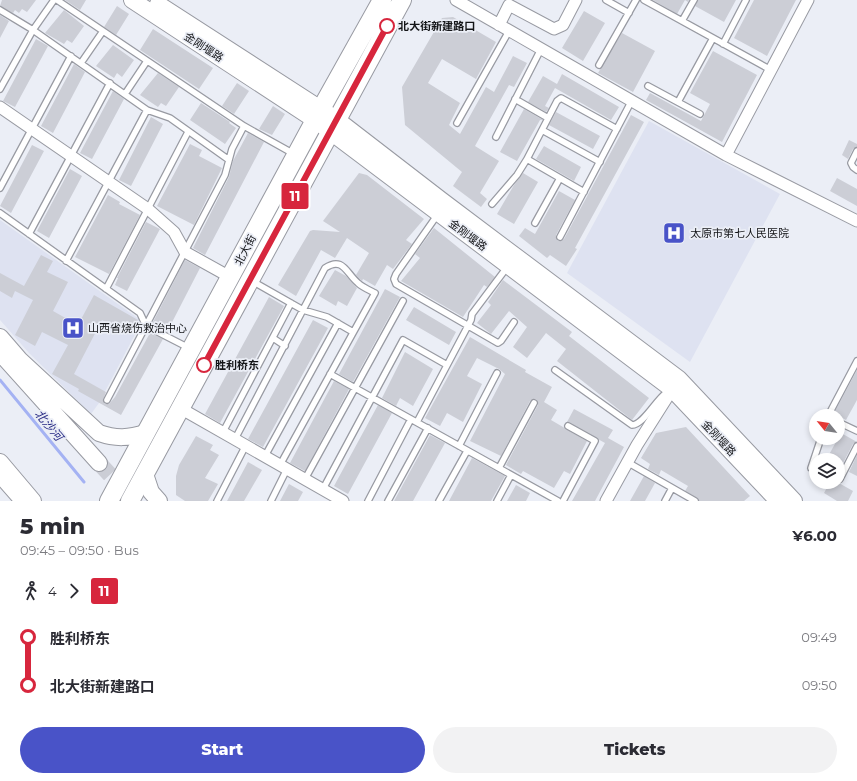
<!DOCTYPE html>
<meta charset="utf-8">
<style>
body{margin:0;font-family:Montserrat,"Noto Sans SC",sans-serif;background:#f2f2f3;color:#2b2b33;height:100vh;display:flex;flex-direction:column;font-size:15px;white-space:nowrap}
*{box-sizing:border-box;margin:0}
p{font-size:13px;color:#7c7c81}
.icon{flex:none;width:22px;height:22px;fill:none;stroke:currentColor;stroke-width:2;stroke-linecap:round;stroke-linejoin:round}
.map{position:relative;height:501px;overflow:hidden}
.panel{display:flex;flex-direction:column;background:#fff;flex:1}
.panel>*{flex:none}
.badge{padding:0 8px;border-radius:3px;font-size:14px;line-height:26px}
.needle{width:26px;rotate:300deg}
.controls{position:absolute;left:809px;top:409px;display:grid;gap:8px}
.controls a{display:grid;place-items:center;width:36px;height:36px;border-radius:50%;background:#fff;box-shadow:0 2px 6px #0003;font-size:20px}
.map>.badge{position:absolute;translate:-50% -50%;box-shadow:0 0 0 2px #fff}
.legs{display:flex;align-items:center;gap:6px;height:44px;padding:0 20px;font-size:13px}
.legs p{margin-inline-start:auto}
.headline{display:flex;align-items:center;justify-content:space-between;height:68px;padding:0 20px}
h1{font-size:22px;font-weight:800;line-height:30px}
.primary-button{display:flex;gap:8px;margin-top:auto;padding:8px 20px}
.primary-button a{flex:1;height:46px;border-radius:24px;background:#4953c8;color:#fff;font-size:16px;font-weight:800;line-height:46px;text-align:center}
.primary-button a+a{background:#f2f2f3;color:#2b2b33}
ul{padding:0 20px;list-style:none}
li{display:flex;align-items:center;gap:14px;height:48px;font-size:15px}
li i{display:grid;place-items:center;width:6px;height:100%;margin:0 5px;background:currentColor}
li i::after{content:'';width:10px;height:10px;margin:-5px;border:3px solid;border-radius:50%;background:#fff}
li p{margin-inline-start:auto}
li:first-child i{background:linear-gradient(#0000 50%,currentColor 0)}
li:last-child i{background:linear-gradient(currentColor 50%,#0000 0)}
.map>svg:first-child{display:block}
.built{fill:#dee2f1}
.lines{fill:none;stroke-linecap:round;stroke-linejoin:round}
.stream{stroke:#a4b2f3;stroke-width:3}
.building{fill:#ccced6}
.secondary-tunnel{stroke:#cbcdd5;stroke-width:16;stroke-dasharray:16 8;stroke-linecap:butt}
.lane-casing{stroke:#989aa2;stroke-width:8}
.street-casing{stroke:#989aa2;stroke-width:13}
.secondary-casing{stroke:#989aa2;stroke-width:18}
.primary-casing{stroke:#989aa2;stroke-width:20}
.lane{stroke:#fff;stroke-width:5.5}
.street{stroke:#fff;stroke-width:11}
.secondary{stroke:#fff;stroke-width:16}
.primary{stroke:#fff;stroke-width:18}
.line-1-casing{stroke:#fff;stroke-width:9}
.line-1{stroke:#d7263d;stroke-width:6}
.stop-1-dot{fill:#fff;stroke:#d7263d;stroke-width:2}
.labels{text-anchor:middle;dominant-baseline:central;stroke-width:3.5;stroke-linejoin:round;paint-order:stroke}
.stop-label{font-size:11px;font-weight:bold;fill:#141518;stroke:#ebeef6;text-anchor:start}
.street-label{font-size:11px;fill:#141518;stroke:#ebeef6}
.poi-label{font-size:11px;fill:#141518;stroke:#ebeef6;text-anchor:start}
.water-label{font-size:12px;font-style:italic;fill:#272984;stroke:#ebeef6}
</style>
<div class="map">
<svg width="857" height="501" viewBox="0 0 857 501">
<rect width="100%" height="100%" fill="#ebeef6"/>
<!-- built -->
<path class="built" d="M649,121L780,194L690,362L567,273Z
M0,220L139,319L141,323L99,403L91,414L29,353L0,320Z"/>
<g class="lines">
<!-- stream -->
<path class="stream" d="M0,380L84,482"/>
</g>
<!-- building -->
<path class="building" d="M2,0H36L27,12L22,9L19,13L15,10L13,13L0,6Z
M65,0H86L80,10Z
M653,0H689L688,2L685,0L677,14Z
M698,0H736L724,22L695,6Z
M754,0H796L767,56L734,38Z
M117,6L129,14L116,35L104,27Z
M64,10L84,26L72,43L67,40L64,44L45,33Z
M584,11L605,23L583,61L562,48Z
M0,15L9,21L0,38Z
M453,17L496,42L476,79L442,59L428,83L460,103L449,125L460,134L486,87L494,92L513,56L527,63L514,87L509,85L475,146L499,161L480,193L487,199L481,207L453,186L462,172L405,125L402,87L442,18Z
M153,29L213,68L199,89L140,50Z
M622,33L655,51L633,92L598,73Z
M36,39L48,46L15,107L3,101Z
M113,45L134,60L122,77L117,73L114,78L96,66Z
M713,51L757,75L722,142L646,100L650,93L701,121L710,104L690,93Z
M74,64L85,72L53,133L41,126Z
M158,73L179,87L166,106L161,103L158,107L140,95Z
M562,74L619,107L611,120L555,88L545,106L549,108L546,112L528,102L543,76L557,84Z
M237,83L249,91L234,114L222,106Z
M113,91L124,99L92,159L80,153Z
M201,103L230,122L229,123L236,128L225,144L190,120Z
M273,106L285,114L272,135L259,129Z
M524,109L543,120H540L517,161L500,152Z
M556,112L600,136L593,149L549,125Z
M631,115L644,122L575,248L577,249L566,266L550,255L547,258L519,236L525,228L535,234L559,191L575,200L556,235L558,241L564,239Z
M151,117L163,124L131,186L119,180Z
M248,133L264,142L205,255L193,248L229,177L233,161Z
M849,140L857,144V147L853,149L848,159L842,155Z
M190,144L202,150L199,156L222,168L194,225L157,206Z
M32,145L44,151L11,213L0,206Z
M544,146L581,167L574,181L536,159Z
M70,169L82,176L49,238L37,231Z
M359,173L367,175L424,219L406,240L412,244L393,269L387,265L375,286L363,279L362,281L356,275L369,253L347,238L335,258L321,250L296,296L278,285L310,231L313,230L340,232L323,221Z
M523,173L538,182L514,224L497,214L514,185Z
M837,178L857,189V206L830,191Z
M108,195L120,202L119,204L140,215L109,274L75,257Z
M146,222L160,229L127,291L115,285L118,278H117Z
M434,228L495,277L487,287L484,285L463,317L401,281L420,258L415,254Z
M41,255L53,261L47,272L68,282L53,311L78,325L94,295L138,320L130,335L102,320L74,374L106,392L103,400L105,404H109L115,397L150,333L163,339L121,415L78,391L79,389L52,374L68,345L42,332L35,346L15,335L33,300L15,291L12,298L0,291V273L24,286Z
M185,260L200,268L167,332L152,324Z
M335,270L346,276L357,288L347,306L338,301L336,306L319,296Z
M503,280L572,332L569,336L649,398L632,420L557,361L566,349L546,333L527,358L513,347L527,327L509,311L491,334L477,323L491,305L488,302Z
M385,289L400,297L353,382L339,374Z
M269,297L284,306L220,423L205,414Z
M414,307L456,332L449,345L406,320Z
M313,320L328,328L263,447L248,439Z
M470,337L526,370L525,372L552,387L544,402L557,410L551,420L587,441L570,474L564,471L554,488L523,471L521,474L506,465L538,405L536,399L530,401L501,456L470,441L505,374L499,369L477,358L467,376L482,384L463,422L447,413L440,426L425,418Z
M405,352L433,369L413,406L400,398L396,406L382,398Z
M857,370V400L846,420L834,413Z
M334,381L349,389L305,471L290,463Z
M378,405L392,413L348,494L334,486Z
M574,409L613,430L608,438L624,447L595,501H572L605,443L567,422Z
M686,427L750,496L744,501H699L697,498L685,491L688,486L661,470L659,475L648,469L650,464L641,458L656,433Z
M841,433L857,442L853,444L841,467L838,466V460H826Z
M430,435L445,443L413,501H394Z
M196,436L213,445L210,450L219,455L205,478L218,484L208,501H185L176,495V476L179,465Z
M857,455V476L849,472Z
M472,458L505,476L491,501H449Z
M248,462L262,470L244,501H227Z
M644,476L655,483L645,501H630Z
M830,482H837L853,491L848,501H837L824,493Z
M289,484L303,492L298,501H280Z
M516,485L530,493L526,501H507Z"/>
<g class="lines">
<!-- secondary-tunnel -->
<path class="secondary-tunnel" d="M99,463L127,493"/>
<!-- lane casing -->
<g class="lane-casing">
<path id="lane" d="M57,0L244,126L294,154
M606,0L629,13
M644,0L771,70
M0,10L33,30L147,110L170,118L229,160
M682,21L694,0
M723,44L746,0
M81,63L103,31
M599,65L636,0
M648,86L700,114
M0,89L33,30L54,0
M125,94L147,61
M515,99L548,118
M678,102L713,38
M457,123L509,31
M542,130L600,162
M496,137L541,49
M857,151L851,163L853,167L857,170
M527,159L557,101L561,98L617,129
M0,188L71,56
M492,204L517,175L527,159L584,192
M0,213L140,313L146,326L189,348
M438,214L396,274L394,279L396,284L498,343L501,341L514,322
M535,223L560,178
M29,234L110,83
M560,237L631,102
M66,261L147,110
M252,281L303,310L327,317L353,332
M106,289L188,132
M273,338L285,346
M555,370L632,425C643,425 656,400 666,393
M330,374L558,501
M107,400L225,175L232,149L244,126
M828,416L857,361
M417,422L471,320L472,314L508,266
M838,422L857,431
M223,432L291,303
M235,439L325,268C343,256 346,273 358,283C362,287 369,290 375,293L280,465
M459,446L497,373
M265,456L338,323
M627,462L695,501
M499,468L534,403
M811,468L821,438
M305,479L403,301
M840,479L857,446
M323,489L403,340L447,365
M217,501L246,445
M271,501L287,469
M368,501L411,419
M388,501L428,428
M439,501L467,451
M497,501L511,475
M563,501L595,441L568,426
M665,501L672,488"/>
</g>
<!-- street casing -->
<g class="street-casing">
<path id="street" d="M456,0L726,155L857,221
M499,25L509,5L554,29L563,25L576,0
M0,107L148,209L174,232L185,252L230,277
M726,155L808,0
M180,408L343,501
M0,478L20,501
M606,501L637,445L675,385"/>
</g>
<!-- secondary casing -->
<g class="secondary-casing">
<path id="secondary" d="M132,0L315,120L672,389L778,501
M158,4L336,119L441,200L679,379L794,501
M0,337L19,359L99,433C116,439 129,438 146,433
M2,355L99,463
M0,462L33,501
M145,474L151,492L159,501"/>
</g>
<!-- primary casing -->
<g class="primary-casing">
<path id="primary" d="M109,501L321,109L382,0
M130,501L402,0"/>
</g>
<!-- lane -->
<use href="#lane" class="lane"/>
<!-- street -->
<use href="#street" class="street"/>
<!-- secondary -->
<use href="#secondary" class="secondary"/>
<!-- primary -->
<use href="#primary" class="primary"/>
</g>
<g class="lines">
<!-- line-1 casing -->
<g class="line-1-casing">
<path id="line-1" d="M204,365L387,26"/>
</g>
<!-- line-1 -->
<use href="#line-1" class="line-1"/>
</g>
<!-- icons -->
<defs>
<g id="hospital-square" transform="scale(1.15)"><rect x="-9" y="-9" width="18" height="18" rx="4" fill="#4953c8" stroke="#ebeef6"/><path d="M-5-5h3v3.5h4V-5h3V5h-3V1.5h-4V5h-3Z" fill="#fff"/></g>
</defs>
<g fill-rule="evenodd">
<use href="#hospital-square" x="674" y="233"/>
<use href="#hospital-square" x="73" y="328"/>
</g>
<!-- markers -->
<g class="stop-1-dot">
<circle cx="387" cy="26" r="7"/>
<circle cx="204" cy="365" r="7"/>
</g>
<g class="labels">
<!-- stop labels -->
<g class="stop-label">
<text x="398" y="26">北大街新建路口</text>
<text x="215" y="365">胜利桥东</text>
</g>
<!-- street labels -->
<g class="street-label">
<text transform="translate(204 47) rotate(33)">金刚堰路</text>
<text transform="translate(468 235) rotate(37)">金刚堰路</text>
<text transform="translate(245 250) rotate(-62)">北大街</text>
<text transform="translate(719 438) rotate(47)">金刚堰路</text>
</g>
<!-- poi labels -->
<g class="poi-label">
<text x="690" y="233">太原市第七人民医院</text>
<text x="88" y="328">山西省烧伤救治中心</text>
</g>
<!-- water labels -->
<g class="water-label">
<text transform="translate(49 425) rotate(50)">北沙河</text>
</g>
</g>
</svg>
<div class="controls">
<a><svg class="needle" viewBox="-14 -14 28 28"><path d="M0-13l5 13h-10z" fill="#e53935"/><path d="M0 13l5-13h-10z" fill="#7c7c81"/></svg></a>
<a><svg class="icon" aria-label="layers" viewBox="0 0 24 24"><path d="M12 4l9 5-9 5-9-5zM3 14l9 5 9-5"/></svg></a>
</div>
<b class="badge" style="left:295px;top:196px;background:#d7263d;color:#fff">11</b>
</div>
<section class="panel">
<div class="headline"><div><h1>5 min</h1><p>09:45 – 09:50 · Bus</p></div><b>¥6.00</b></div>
<div class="legs"><svg class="icon" aria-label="walk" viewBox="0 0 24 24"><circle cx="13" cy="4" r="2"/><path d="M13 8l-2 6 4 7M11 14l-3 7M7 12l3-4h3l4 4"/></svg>4<svg class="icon" aria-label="forward" viewBox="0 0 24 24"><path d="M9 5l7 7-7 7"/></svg><b class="badge" style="background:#d7263d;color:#fff">11</b></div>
<ul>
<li><i style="color:#d7263d"></i><b>胜利桥东</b><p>09:49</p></li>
<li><i style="color:#d7263d"></i><b>北大街新建路口</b><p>09:50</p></li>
</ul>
<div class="primary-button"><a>Start</a><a>Tickets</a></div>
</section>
